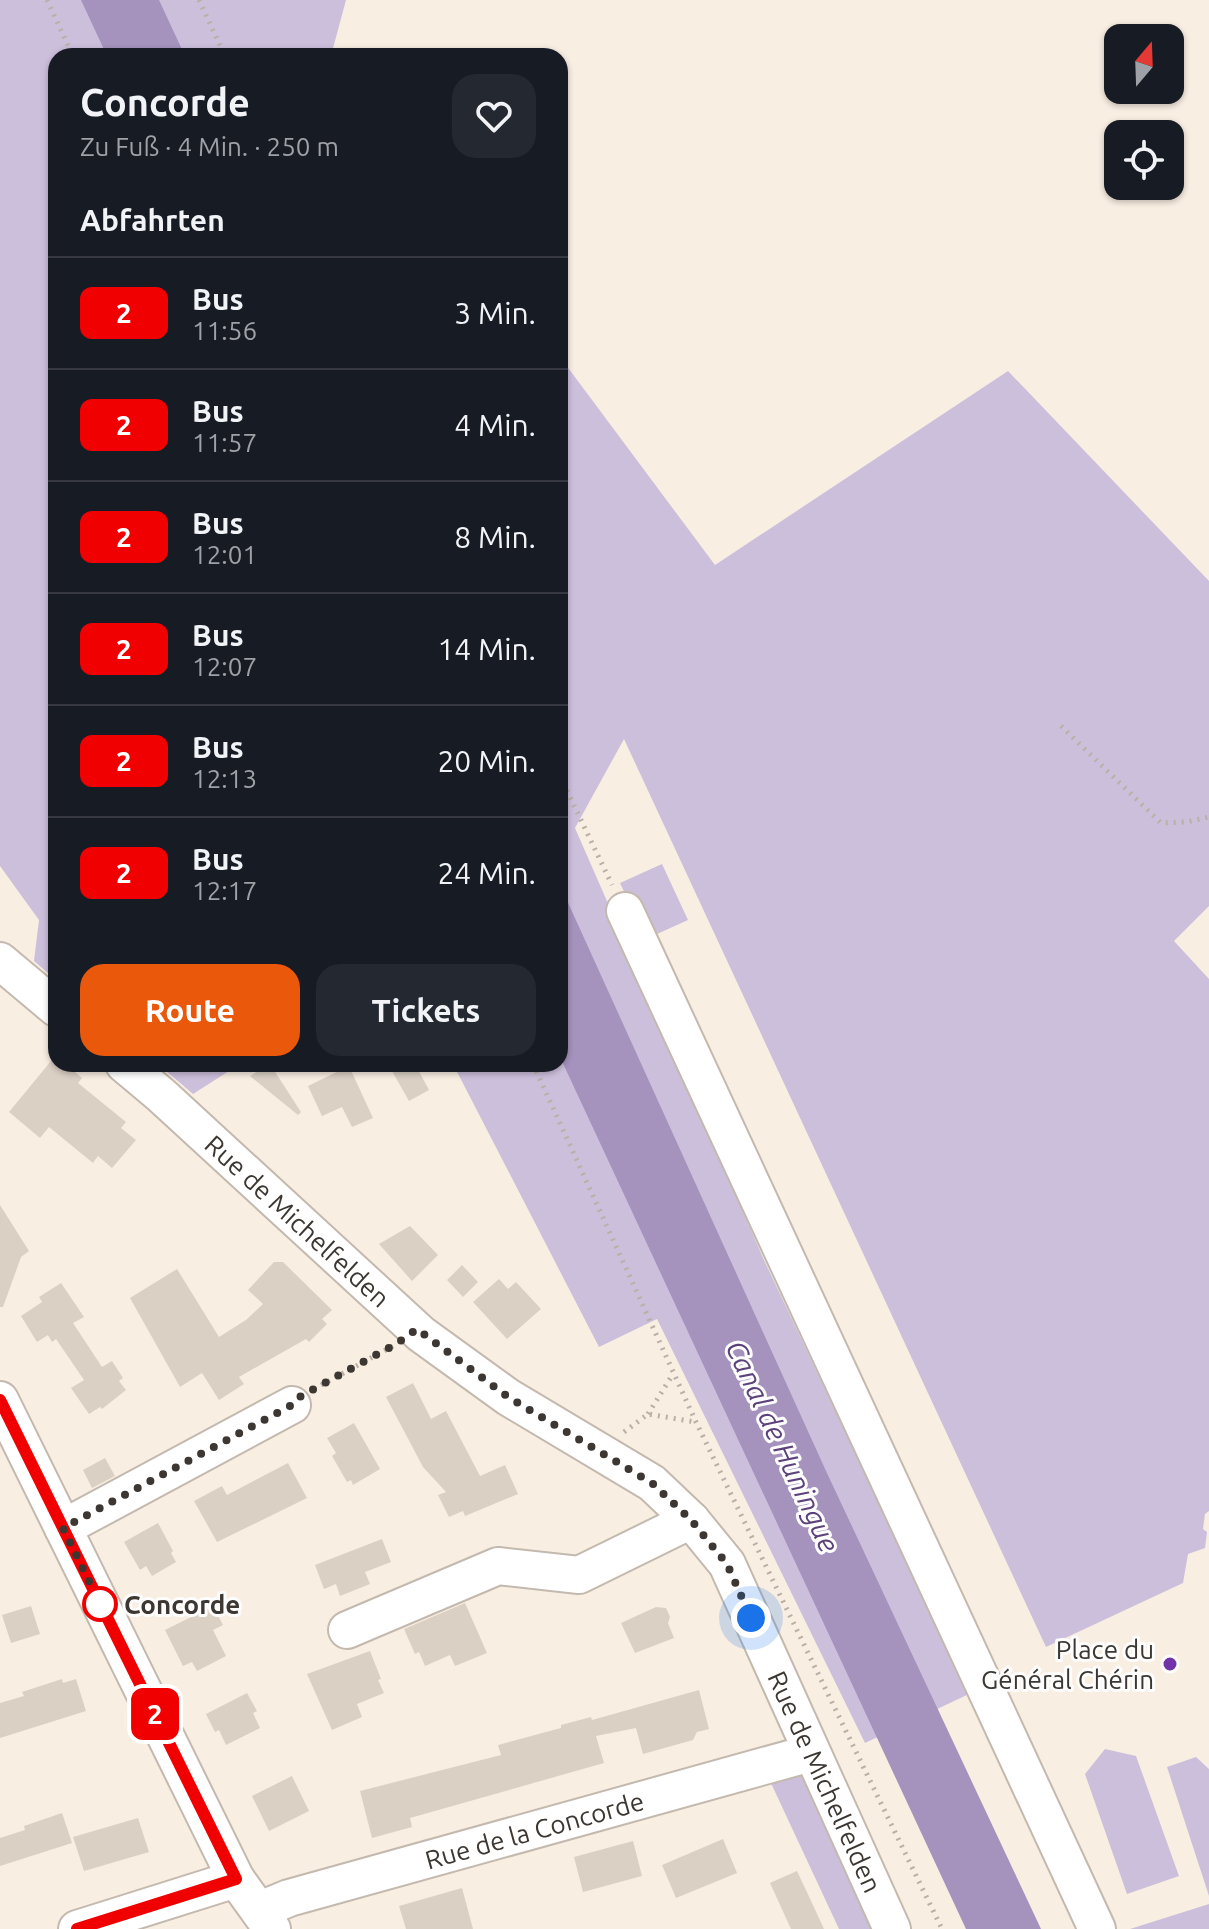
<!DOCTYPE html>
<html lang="de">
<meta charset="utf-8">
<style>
body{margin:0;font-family:Ubuntu,sans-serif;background:#242831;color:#f1f3f6;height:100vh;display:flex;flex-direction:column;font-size:30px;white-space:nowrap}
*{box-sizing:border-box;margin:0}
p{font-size:26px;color:#9ea1a6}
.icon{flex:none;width:44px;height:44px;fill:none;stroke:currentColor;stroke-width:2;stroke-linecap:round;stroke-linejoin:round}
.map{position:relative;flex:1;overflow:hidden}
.drawer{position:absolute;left:48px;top:48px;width:520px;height:1024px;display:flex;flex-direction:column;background:#171b24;border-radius:24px;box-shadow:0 2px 6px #0004}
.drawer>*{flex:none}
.badge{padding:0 16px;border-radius:12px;font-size:28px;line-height:52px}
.needle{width:52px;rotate:19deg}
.fabs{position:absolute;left:1104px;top:24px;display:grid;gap:16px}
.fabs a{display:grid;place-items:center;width:80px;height:80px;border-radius:16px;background:#171b24;box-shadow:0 2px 6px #0004;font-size:40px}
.you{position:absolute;width:40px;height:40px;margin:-20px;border:6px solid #fff;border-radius:50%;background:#1a73e8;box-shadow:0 0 0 12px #1a73e833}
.map>.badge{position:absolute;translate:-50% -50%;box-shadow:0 0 0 4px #fff}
h2{padding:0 32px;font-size:30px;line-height:72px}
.round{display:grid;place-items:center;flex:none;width:84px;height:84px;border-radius:24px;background:#242831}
.headline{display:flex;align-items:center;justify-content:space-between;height:136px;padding:0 32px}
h1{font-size:38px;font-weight:700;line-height:60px}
.action{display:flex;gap:16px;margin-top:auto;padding:16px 32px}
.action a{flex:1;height:92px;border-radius:24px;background:#ea580c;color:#fff;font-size:32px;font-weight:700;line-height:92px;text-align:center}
.action a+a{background:#242831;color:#f1f3f6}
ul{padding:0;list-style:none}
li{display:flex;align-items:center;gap:24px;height:112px;padding:0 32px;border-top:2px solid #363941}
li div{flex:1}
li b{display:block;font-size:30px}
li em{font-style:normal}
li .badge{min-width:88px;font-weight:700;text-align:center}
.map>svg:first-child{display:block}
.green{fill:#ccbfdc}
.water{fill:#a592bd}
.building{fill:#dbd0c4}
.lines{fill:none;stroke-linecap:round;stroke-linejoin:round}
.minor-casing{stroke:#c4b9ae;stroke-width:40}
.path{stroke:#b9b0a6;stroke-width:5;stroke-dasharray:2 6;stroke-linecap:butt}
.minor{stroke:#fff;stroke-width:36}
.line-casing{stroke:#fff;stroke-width:18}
.line{stroke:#f00000;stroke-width:12}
.walk{stroke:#3c3732;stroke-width:8;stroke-dasharray:0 14.4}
.stop-dot{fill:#fff;stroke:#f00000;stroke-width:4}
.poi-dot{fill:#7233a9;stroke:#fdfdfd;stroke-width:3}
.labels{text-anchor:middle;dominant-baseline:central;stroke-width:6;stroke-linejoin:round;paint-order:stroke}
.street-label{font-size:26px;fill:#3c3732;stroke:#fdfdfd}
.stop-label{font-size:26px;font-weight:bold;fill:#3c3732;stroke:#fdfdfd;text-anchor:start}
.poi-label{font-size:26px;fill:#3c3732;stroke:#fdfdfd;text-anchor:end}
.water-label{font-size:28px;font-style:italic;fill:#5c417a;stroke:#fdfdfd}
</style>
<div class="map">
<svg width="1209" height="1929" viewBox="0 0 1209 1929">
<rect width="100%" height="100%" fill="#f9eee2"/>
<!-- green -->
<path class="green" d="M0,0H346L332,52L335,56H56V980L34,961L39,920L0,866Z
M560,357L715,565L1008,371L1209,581V906L1174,941L1209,979V1511L1205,1514L1203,1529L1207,1532L1205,1548L1188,1554L1183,1583L1046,1647L624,739L575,828L764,1260L969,1694L865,1743L657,1319L599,1347L453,1064H560Z
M662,864L688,920L646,939L620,883Z
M158,1064H240L193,1094Z
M1105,1749L1136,1756L1179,1876L1127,1894L1085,1774Z
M1196,1757L1209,1769V1896L1167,1767Z
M808,1765L884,1929H839L770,1781Z
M1209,1904V1929H1130Z"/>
<!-- water -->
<path class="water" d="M81,0H159L185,56H107Z
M560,885L826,1471L1041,1929H966L560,1057Z"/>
<!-- building -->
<path class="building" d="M56,1055V1064H66L82,1078L78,1083L126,1122L121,1128L136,1140L112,1168L98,1156L93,1163L49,1127L40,1138L9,1112Z
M270,1064L301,1112L298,1115L250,1076Z
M388,1064H415L429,1090L409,1101Z
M349,1066L373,1118L352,1127L342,1107L322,1116L308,1086Z
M0,1205L29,1251L21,1257L3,1307H0Z
M410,1226L438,1255L412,1281L379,1244Z
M274,1262H283L332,1310L322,1319L327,1324L309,1342L306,1339L239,1377L244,1384L219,1400L202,1373L180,1387L130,1298L177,1269L219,1337L246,1320L263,1304L248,1290Z
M462,1265L478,1282L463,1297L447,1280Z
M499,1279L508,1289L516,1282L541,1309L507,1339L473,1302Z
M61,1283L84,1317L73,1323L102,1367L112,1361L123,1378L119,1381L126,1390L102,1409L100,1407L89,1414L71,1388L84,1380L56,1339L52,1342L48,1335L37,1342L21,1316L42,1302L39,1297Z
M413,1383L431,1419L446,1411L480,1476L505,1465L518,1494L465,1516L463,1511L449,1517L438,1495L446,1492L423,1467L386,1397Z
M354,1423L380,1469L353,1485L351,1480L347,1482L332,1456L336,1453L327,1438Z
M105,1458L115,1476L92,1488L83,1470Z
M288,1463L307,1498L217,1542L194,1501L222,1486L227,1495Z
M158,1523L173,1551L171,1553L176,1562L152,1576L146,1566L140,1570L124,1542Z
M382,1539L391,1562L365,1572L370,1584L340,1596L336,1584L324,1589L315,1565Z
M465,1603L487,1653L455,1666L450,1655L425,1666L419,1652L415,1654L404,1629Z
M31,1606L40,1634L11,1643L2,1615Z
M213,1606L223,1625L213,1630L226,1656L197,1671L192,1662L183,1666L165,1630Z
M656,1607L666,1608L670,1617L668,1623L674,1638L635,1653L621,1623Z
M370,1651L381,1679L378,1680L384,1693L357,1704L362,1717L332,1730L307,1674Z
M62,1679L63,1683L76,1679L86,1711L0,1738V1703L24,1696L22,1692Z
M699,1690L709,1729L697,1732L693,1740L643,1754L636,1728L596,1736L604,1763L410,1818L412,1827L372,1838L360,1791L501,1755L498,1745L561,1728V1725L591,1717L592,1720Z
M247,1693L257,1711L253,1713L260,1728L226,1745L219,1730L215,1732L206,1714Z
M292,1776L309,1811L269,1831L252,1796Z
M62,1813L72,1843L0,1866V1838L25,1830L24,1826Z
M138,1818L149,1852L84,1871L73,1837Z
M723,1839L737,1873L676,1898L662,1865Z
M633,1841L642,1876L583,1892L574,1857Z
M797,1871L812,1903L824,1929H791L770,1883Z
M462,1888L473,1929H406L399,1906Z"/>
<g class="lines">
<!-- minor casing -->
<g class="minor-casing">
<g id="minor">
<path d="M625,911L1097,1929"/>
<path d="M0,961L56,1008"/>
<path id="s1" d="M124,1064L161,1095L421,1334L508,1397L652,1483L691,1520L727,1564L892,1929"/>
<path d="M0,1400L236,1879L272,1929"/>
<path d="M63,1528L292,1405"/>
<path d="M347,1630L498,1566L579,1575L691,1520"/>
<path id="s2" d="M260,1910L289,1898L811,1753"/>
<path d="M77,1929L236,1879"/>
</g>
</g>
<!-- path -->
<path class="path" d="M47,0L73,56
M199,0L225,56
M1061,726L1161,823L1186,822L1209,817
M560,776L612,885
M533,1064L696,1422L942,1929
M314,1389L393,1346
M648,1414L673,1374
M624,1432L648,1414L695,1422"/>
<!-- minor -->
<use href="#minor" class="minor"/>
</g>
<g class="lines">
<!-- line casing -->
<g class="line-casing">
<path id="line" d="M0,1400L236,1879L77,1929"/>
</g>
<!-- line -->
<use href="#line" class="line"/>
<!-- walk -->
<path class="walk" d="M100,1604L104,1612L63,1528L292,1405L301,1396L396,1344L417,1329L508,1397L652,1483L691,1520L727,1564L751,1618"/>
</g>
<!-- markers -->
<circle class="stop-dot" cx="100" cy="1604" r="16"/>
<circle class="poi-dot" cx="1170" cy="1664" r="8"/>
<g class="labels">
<!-- street labels -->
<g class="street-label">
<text stroke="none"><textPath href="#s1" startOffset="234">Rue de Michelfelden</textPath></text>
<text stroke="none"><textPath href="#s1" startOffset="1026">Rue de Michelfelden</textPath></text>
<text stroke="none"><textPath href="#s2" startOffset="286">Rue de la Concorde</textPath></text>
</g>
<!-- stop labels -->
<g class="stop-label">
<text x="124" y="1604">Concorde</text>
</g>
<!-- poi labels -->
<g class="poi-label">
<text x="1154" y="1649">Place du<tspan x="1154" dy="30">Général Chérin</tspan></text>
</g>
<!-- water labels -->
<g class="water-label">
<text transform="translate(783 1446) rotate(65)">Canal de Huningue</text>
</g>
</g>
</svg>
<div class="fabs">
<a><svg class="needle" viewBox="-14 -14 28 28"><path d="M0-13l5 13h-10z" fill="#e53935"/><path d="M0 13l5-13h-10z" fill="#9ea1a6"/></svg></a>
<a><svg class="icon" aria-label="locate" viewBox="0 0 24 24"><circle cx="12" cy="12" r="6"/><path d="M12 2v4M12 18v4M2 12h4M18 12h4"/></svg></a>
</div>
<div class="you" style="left:751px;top:1618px"></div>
<b class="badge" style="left:155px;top:1714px;background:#f00000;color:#fff">2</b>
<section class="drawer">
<div class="headline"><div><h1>Concorde</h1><p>Zu Fuß · 4 Min. · 250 m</p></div><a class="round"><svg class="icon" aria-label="heart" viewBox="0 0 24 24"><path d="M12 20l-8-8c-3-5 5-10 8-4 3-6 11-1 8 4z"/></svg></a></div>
<h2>Abfahrten</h2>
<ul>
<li><span class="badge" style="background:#f00000;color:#fff">2</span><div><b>Bus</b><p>11:56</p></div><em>3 Min.</em></li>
<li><span class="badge" style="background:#f00000;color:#fff">2</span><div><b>Bus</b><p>11:57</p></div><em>4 Min.</em></li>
<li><span class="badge" style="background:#f00000;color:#fff">2</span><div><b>Bus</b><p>12:01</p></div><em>8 Min.</em></li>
<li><span class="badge" style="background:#f00000;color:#fff">2</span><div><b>Bus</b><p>12:07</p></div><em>14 Min.</em></li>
<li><span class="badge" style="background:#f00000;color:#fff">2</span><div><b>Bus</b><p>12:13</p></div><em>20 Min.</em></li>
<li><span class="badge" style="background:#f00000;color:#fff">2</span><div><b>Bus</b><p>12:17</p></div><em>24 Min.</em></li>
</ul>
<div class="action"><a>Route</a><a>Tickets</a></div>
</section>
</div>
